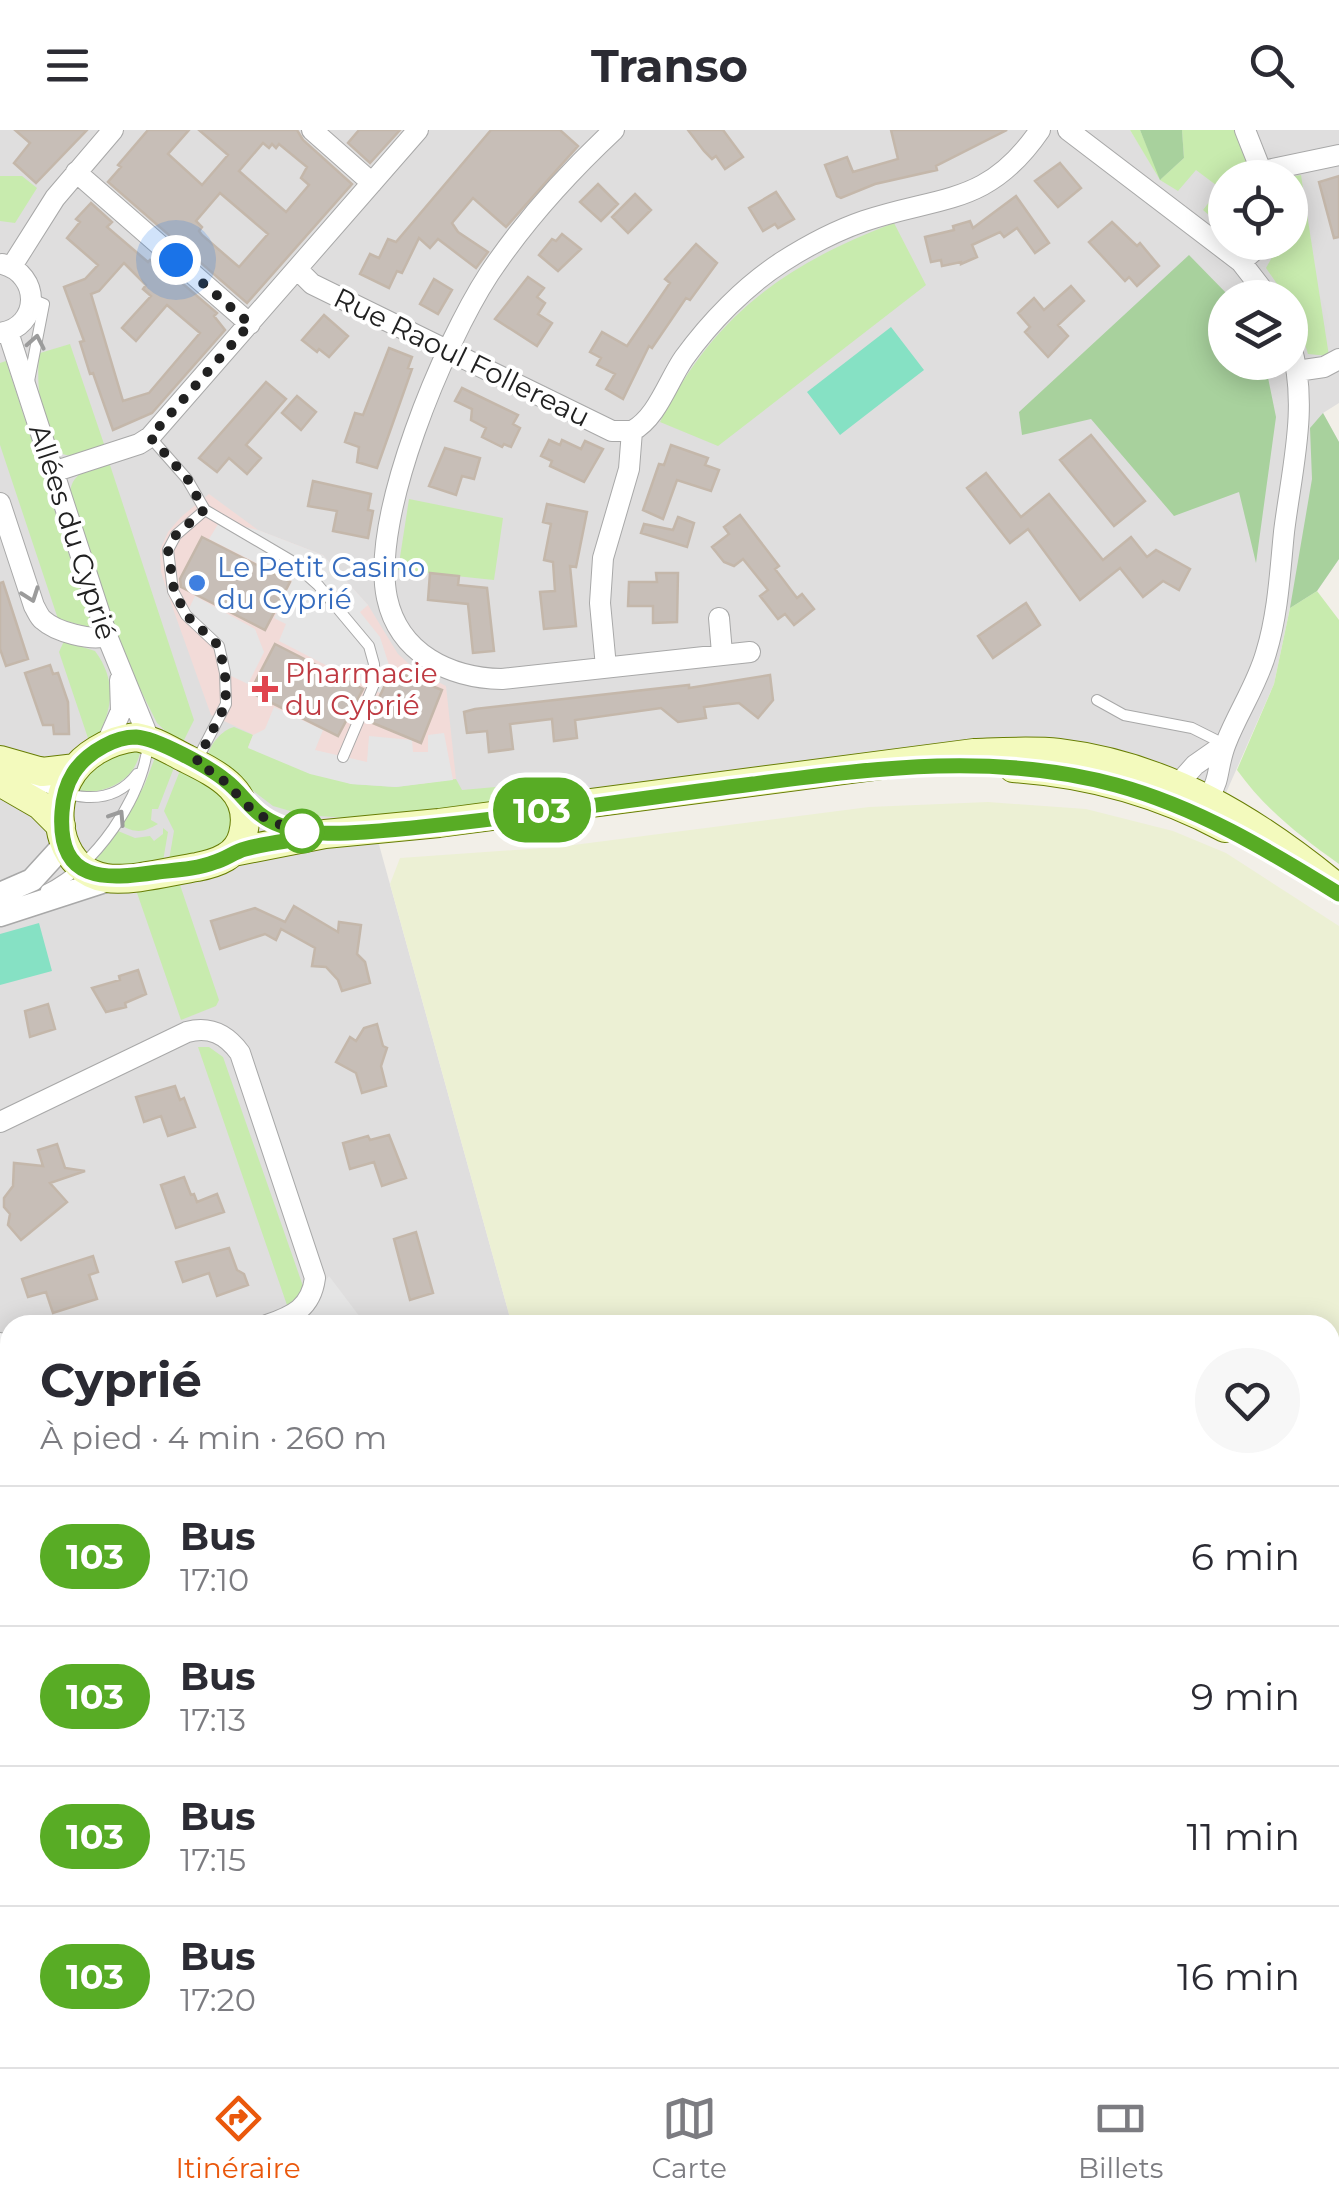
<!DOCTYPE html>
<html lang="fr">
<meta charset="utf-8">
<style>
body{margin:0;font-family:Montserrat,sans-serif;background:#f7f7f7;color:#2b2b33;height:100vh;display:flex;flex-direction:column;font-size:38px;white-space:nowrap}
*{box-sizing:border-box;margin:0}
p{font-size:32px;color:#7c7c81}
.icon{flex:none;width:55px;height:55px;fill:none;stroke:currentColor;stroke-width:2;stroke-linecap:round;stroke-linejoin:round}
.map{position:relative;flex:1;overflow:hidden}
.details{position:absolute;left:0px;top:1185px;width:1340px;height:752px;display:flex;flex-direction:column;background:#fff;border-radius:30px 30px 0 0;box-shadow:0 5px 25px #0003}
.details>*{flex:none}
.badge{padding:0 20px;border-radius:32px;font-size:35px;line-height:65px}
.controls{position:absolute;left:1208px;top:30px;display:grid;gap:20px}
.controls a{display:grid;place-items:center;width:100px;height:100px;border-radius:50%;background:#fff;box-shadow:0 5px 25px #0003;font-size:50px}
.you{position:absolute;width:50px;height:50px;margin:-25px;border:8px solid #fff;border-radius:50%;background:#1a73e8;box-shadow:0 0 0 15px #1a73e833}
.map>.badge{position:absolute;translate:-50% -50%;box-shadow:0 0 0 5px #fff}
.round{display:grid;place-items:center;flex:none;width:105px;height:105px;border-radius:52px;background:#f7f7f7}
.overview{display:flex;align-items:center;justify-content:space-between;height:170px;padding:0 40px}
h1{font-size:48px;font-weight:700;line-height:75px}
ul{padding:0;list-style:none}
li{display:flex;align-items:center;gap:30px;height:140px;padding:0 40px;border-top:2px solid #e1e1e2}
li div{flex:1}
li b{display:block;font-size:38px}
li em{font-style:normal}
li .badge{min-width:110px;font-weight:700;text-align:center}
header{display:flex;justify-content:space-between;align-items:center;height:130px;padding:0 40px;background:#fff;font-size:45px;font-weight:700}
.tab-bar{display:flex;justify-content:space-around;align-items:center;height:140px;border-top:2px solid #e1e1e2;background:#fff;font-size:28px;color:#7c7c81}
.tab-bar a{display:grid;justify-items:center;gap:5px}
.tab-bar .selected{color:#ea580c}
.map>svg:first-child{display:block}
.residential{fill:#dfdede;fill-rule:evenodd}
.commercial{fill:#f2dbd8}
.farmland{fill:#ecf0d4}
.grass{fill:#c8ebae}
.forest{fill:#a8d19d}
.pitch{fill:#86e1c4}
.parking{fill:#e5e5e5}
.building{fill:#c7beb7;stroke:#c4b7aa;stroke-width:2.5;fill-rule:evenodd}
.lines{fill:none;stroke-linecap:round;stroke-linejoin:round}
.service-casing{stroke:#a8a8a8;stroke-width:12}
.minor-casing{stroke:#a8a8a8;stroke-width:22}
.tertiary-casing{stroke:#a8a8a8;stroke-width:25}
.secondary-casing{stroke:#677d04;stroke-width:30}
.service{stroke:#fff;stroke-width:10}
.minor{stroke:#fff;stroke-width:20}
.tertiary{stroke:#fff;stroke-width:22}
.secondary{stroke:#f3fabd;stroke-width:28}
.oneway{stroke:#9b9b9b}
.line-casing{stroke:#fff;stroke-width:22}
.line{stroke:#58ac25;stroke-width:15}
.walk{stroke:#212121;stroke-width:10;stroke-dasharray:0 18}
.shop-dot{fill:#3f7fe0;stroke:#fff;stroke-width:4}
.health-dot{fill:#e0444e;stroke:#fff;stroke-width:4}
.stop-dot{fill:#fff;stroke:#58ac25;stroke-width:5}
.labels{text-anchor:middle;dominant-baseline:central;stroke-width:8;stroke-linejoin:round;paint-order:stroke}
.street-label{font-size:28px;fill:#212121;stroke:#fff}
.shop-label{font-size:28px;fill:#366cbe;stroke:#fff;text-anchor:start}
.health-label{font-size:28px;fill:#be3a42;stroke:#fff;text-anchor:start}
</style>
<header><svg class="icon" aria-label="menu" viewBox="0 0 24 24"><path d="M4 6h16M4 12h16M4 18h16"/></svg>Transo<svg class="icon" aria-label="search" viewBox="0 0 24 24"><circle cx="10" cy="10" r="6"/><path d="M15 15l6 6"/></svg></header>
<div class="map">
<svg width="1339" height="1937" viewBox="0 0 1339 1937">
<rect width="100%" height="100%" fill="#f2efe8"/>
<!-- residential -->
<path class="residential" d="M0,0H1130L1161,49L1184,28L1182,0H1339V273L1323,283L1339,312V429L1317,461L1290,478L1274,554L1211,697L1083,652L985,641L897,645L378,711L512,1195H10V1928H795L797,1937H0ZM1225,48H1290V112H1225ZM1225,168H1290V232H1225Z"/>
<!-- commercial -->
<path class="commercial" d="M209,364L258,400L323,425L368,475L398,524L417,541L446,556L456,649L422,655L248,618L252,604L211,585L172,476L161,442L160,420L168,402L181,387Z"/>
<!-- farmland -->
<path class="farmland" d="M988,672L1086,679L1173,701L1226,723L1339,796V1937H1017L1013,1928H1330V1195H512L390,754L400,728L558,717L869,677Z
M795,1928H984L989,1937H797Z"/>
<!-- grass -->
<path class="grass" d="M1130,0H1140L1161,49L1184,28L1182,0H1234L1254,47L1225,48V99L1203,80L1220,58L1196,40L1178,61L1160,50Z
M1301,45L1329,226L1308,224L1290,168L1286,167L1266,138L1280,113L1290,112L1288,47Z
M0,46H22L37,58L15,93L0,91Z
M894,93L926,155L718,316L660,292C713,186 785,134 894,93Z
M70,214L105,317C94,320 78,328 66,325C40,319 35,244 40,223Z
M6,231L93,498L58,489L0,315V233Z
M109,332L194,590L181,616L157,593L140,559L135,560L70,363C72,341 91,339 109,332Z
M409,369L503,388L494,450L398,440Z
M1317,461L1339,490V734C1300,706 1265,679 1237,640L1274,554L1290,478Z
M64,511L95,521C119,553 112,586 91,617L59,522Z
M234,597L253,605L248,617L351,654L396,657L456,649L462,660L520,655L523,670L348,688L304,685L273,676L252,660L236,642L208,626C210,614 222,600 234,597Z
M141,619C135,651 109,662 78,663V654L101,630Z
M156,625L175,635L158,679H152L151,690L158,694C144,702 136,704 121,695L144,656Z
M181,638L224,659L235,694L221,719L169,730L174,701L164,681Z
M163,698L168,702L163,731L109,737L94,730L118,701L135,708L150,706L154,711L163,704Z
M179,752L219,870L216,876L181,890L136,760Z
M198,917H209L223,927L304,1159L288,1178Z"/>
<!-- forest -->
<path class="forest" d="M1140,0H1182L1184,28L1160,50Z
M1189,125L1230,167L1225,168V232L1265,233L1276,287L1256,433L1239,362L1174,386L1091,289L1022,305L1019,282Z
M1323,283L1339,312V429L1317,461L1290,478L1312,349L1310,298Z"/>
<!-- pitch -->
<path class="pitch" d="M891,197L924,240L840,305L807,262Z
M39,793L52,841L0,855V804Z"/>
<!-- parking -->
<path class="parking" d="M220,391L258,400L323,425L368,475L360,482L380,507L389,535L384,565L279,511L286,494L274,488L292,451L209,409Z
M195,466L255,499L264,522L248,554L225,543L219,516L186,485Z
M274,577L323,600L315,620L367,632L369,606L412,610L413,622H428V605L444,603L453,650L396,657L351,654L310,644L248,618L253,605L265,599Z
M329,1146L366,1195H293Z"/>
<!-- building -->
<path class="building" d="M15,0H87L36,53L14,33L30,13Z
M148,0H189L168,24L202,55L228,25L199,0H297L303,10L352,54L247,173L108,52L121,37L118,35ZM263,13L269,18L272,14L276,18L279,14L307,37L301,48L309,55L286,82L239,41ZM220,63L268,104L239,137L202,105L199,101L202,97L196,91Z
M359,0H400L370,33L348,13Z
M491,0H560L578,16L506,97L473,68L452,93L458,102L488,122L476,138L438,109L430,118L419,108L402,143L397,141L389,158L360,144L370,124L379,128L388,109L396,112Z
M688,0H723L743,27L725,39L716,26L712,29L704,21Z
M891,0H1007L936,36L937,40L875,54L841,68L837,66L825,35L847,27L853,42L898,29Z
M1060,33L1081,58L1058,77L1035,51Z
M1339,46V107L1334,108L1319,52Z
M598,54L618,74L601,91L580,72Z
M776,62L794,89L778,98L775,94L763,101L749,78Z
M635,64L651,80L628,103L612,87Z
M1016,66L1049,113L1035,123L1017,98L1004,107L1000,102L972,115L977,127L961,134V132L942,136L941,130L931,132L925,107L954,100L953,96L970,91L973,98Z
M91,73L112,92L107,97L148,132L150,130L159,137L161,135L217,183L214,186L225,200L152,283L113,300L93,243L90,244L80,212L84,211L64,157L85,149L98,135L67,108L80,92L76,89ZM124,133L146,155L143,159L151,166L122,198L136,211L167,175L200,203L149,263L123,271L91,164L99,161Z
M1112,92L1137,116L1140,113L1159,136L1137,156L1129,147L1125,151L1089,112Z
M562,104L581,119L558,141L539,125L552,109L556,111Z
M696,114L717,133L690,170L686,168L652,218L649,216L623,269L606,259L615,244L597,235L601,228L590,222L602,202L627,216L670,153L665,149Z
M528,147L544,158L537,167L545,173L538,184L552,193L537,216L495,189Z
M434,149L452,160L438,184L420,174Z
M1071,156L1084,171L1058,195L1068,206L1048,227L1025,202L1030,197L1018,183L1034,168L1044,180Z
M324,185L348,206L329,227L319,219L317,222L302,210Z
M389,218L412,227L408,238L412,239L377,338L357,332L359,317L345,312L355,283L363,285Z
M266,252L286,269L246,315L261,328L247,344L229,328L217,342L199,328Z
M462,258L518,285L513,294L520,298L511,317L504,314L502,317L482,307L486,298L471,290L472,279L455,271Z
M297,266L316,282L301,300L282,283Z
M1091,305L1145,371L1114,396L1060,330Z
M549,310L560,315L562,310L581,319L585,311L603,319L584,352L550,336L552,331L541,326Z
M671,315L708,328L705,335L719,340L711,361L677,350L663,389L643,380L659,334L664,335Z
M445,318L480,328L474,349L462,346L456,365L429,356Z
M986,343L1021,387L1049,364L1103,430L1131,407L1147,427L1156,420L1190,439L1179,460L1163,451L1143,467L1120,438L1080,470L1028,399L1010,413L967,358Z
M313,351L371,364L368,380L373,381L368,408L333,401L337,381L308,376Z
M547,374L587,382L576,437L570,436L576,496L544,499L540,462L555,461L553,432L544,430L551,394L543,392Z
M740,385L779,436L775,439L797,468L802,464L814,479L794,495L785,484L778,489L760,466L768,460L743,429L734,436L724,432L712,417L729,404L724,397Z
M678,387L694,393L687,417L641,403L644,394L673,400Z
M202,407L290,452L265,500L181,457L180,449Z
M430,443L459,446L458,455L487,458L494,521L473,523L468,474L428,470Z
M656,443H678L677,492L653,493V476H628L629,452H657Z
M3,452L28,529L6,536L0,519V453Z
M1026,473L1040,495L993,528L978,506Z
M275,514L363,559L338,606L250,562Z
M50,535L53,544L58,543L68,572L69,604H54L53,595H43L25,543Z
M392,540L442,560L421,613L368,591Z
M770,545L773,570L758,588L739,573L704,577L706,588L678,592L661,578L575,590L577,608L554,611L552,589L510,594L513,619L489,622L487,601L467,603L464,582L475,579L689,555V558Z
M294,776L338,802L339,792L361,795L357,824L365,832L370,853L342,861L338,850L326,837L312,836L315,818L281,799L276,810L265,804L220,819L211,791L255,778L285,792Z
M138,840L146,864L125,873L126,877L106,882L92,858L120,850L119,846Z
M48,874L55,899L30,907L25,881Z
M377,894L383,916L387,918L381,936L386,956L362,963L356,943L336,932L350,907L356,911L364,898Z
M175,956L180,970L184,968L195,997L168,1006L161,986L144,992L136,967Z
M389,1005L406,1048L382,1056L374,1032L350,1039L343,1013L368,1006L370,1010Z
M57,1014L65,1038L85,1041L50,1053L67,1072L21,1110L8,1095L10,1084L4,1077V1068L13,1056L14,1033L43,1036L38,1020Z
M184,1047L191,1065L194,1064L197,1072L217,1064L224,1082L176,1098L161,1055Z
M416,1102L433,1163L410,1170L394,1109Z
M229,1118L237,1140L244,1144L248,1155L217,1166L209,1143L183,1152L176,1132Z
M93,1126L98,1142L89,1145L97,1169L53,1183L46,1162L28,1167L22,1149Z"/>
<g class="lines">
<!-- service casing -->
<g class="service-casing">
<path id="service" d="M29,251L44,174L32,169
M150,307L187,349L205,380L290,430L318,455L369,516L374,534V554L343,627
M1097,570L1124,585L1192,598L1224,614
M196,632L226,574L225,543L219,516L186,485L173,461L168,420L176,405L205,380
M30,651C66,666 109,681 137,644
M46,760C96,735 141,670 148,615"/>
</g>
<!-- minor casing -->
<g class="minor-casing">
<path id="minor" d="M312,0L372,53
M614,0C567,44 525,90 489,144C444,213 370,387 387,468C399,524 450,548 502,549L750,522
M1068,0L1241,132L1269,168
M1245,0L1264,48
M1263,41L1339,25
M76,42L250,194
M1241,132L1264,112
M12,136L55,68L113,0
M298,140L312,154L612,301H632
M8,202L107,506L149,609
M0,203C41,197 41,144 2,134
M1297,241L1324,237L1339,229
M632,301C657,288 668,251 684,228C710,192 745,156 782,132C807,116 835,101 864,91C942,65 988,76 1040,0
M53,342L139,314L150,307L418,0
M0,373L34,476C37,481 39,487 43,490C56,502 91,511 107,506
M719,488L722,523
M606,537L600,473L603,428L629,339L632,301
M1225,614L1195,635L1178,654L1185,678C1225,666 1213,645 1226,613C1238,582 1257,555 1266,523C1278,484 1280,442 1284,402C1291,343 1310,272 1290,214
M106,615L121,581L120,550
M0,992L187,902C210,896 226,904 240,923L315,1148C311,1178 293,1186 267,1195
M0,1213L10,1256
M0,1621L10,1614
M0,1698L10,1727
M52,1928L54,1937
M380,1928L386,1937
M71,1937L131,1928"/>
</g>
<!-- tertiary casing -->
<g class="tertiary-casing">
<path id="tertiary" d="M0,764L32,750L63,716
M0,785L114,748"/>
</g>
<!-- secondary casing -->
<g class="secondary-casing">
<path id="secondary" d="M136,607C154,610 169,620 185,628C217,644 254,661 243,704C238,726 217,733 197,737C172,741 130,752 106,748C62,741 49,686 68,650C81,625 109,610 136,607Z
M0,630L42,642L76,638
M1013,638C1086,643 1160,663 1225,698
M0,652L40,675L61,696
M233,722L325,704L439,693L974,623C1002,622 1032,620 1059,623C1168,636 1257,691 1339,759"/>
</g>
<!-- service -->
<use href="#service" class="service"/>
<!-- minor -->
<use href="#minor" class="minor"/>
<!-- tertiary -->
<use href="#tertiary" class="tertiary"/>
<!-- secondary -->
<use href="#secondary" class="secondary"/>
</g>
<!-- one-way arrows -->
<defs><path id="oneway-chevron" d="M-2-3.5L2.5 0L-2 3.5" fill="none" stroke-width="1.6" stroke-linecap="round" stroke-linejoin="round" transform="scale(2.5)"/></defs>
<g class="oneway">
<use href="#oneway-chevron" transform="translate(36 212) rotate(-79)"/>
<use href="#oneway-chevron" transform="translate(31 465) rotate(70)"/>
<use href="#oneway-chevron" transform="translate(118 687) rotate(-57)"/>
</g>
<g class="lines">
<!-- line casing -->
<g class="line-casing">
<path id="line" d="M286,711C272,713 259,715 245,719C234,722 226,729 215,732C197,739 177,740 158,742C105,750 57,753 62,682C64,652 76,631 104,616C113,611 125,607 136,607C156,608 209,637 225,650C247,667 251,685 282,696C309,705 337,704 365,702C494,692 624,670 753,654C876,638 994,622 1116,655C1197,677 1268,720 1339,764"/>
</g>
<!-- line -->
<use href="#line" class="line"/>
<!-- walk -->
<path class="walk" d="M176,130L250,194L150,307L187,348L204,380L176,405L168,420L174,460L186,485L219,516L225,543L226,574L196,633C224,648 224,651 245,673C260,689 282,696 302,701"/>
</g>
<!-- markers -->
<circle class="shop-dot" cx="197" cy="453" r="10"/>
<path class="health-dot" d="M260 544h10v10h10v10h-10v10h-10v-10h-10v-10h10z"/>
<circle class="stop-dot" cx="302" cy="701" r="20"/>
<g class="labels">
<!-- street labels -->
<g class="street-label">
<text transform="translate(462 227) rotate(26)">Rue Raoul Follereau</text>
<text transform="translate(73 402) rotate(72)">Allées du Cyprié</text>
</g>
<!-- shop labels -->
<g class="shop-label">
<text x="217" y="437">Le Petit Casino<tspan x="217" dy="32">du Cyprié</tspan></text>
</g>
<!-- health labels -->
<g class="health-label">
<text x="285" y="543">Pharmacie<tspan x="285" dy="32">du Cyprié</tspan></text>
</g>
</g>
</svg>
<div class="controls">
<a><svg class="icon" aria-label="locate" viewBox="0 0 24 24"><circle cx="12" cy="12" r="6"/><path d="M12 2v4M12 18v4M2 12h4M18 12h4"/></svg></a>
<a><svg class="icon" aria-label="layers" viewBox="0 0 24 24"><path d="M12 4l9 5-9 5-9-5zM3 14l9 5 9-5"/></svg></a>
</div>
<div class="you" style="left:176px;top:130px"></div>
<b class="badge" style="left:542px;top:680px;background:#58ac25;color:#fff">103</b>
<section class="details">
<div class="overview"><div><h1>Cyprié</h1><p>À pied · 4 min · 260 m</p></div><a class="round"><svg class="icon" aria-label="heart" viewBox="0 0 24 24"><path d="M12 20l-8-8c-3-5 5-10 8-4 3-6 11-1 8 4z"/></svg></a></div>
<ul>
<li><span class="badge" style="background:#58ac25;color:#fff">103</span><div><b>Bus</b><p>17:10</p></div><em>6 min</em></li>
<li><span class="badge" style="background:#58ac25;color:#fff">103</span><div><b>Bus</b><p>17:13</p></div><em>9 min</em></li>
<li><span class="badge" style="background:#58ac25;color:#fff">103</span><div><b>Bus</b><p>17:15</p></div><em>11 min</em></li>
<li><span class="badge" style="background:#58ac25;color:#fff">103</span><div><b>Bus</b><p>17:20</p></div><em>16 min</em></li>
</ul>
</section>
</div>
<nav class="tab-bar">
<a class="selected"><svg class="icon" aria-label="directions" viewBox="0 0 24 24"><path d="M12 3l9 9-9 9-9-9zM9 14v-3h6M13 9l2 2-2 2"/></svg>Itinéraire</a>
<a><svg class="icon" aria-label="map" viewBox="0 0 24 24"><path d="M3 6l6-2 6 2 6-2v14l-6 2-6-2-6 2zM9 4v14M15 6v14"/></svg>Carte</a>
<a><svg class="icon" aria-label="tickets" viewBox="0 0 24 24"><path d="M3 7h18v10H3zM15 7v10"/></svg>Billets</a>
</nav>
